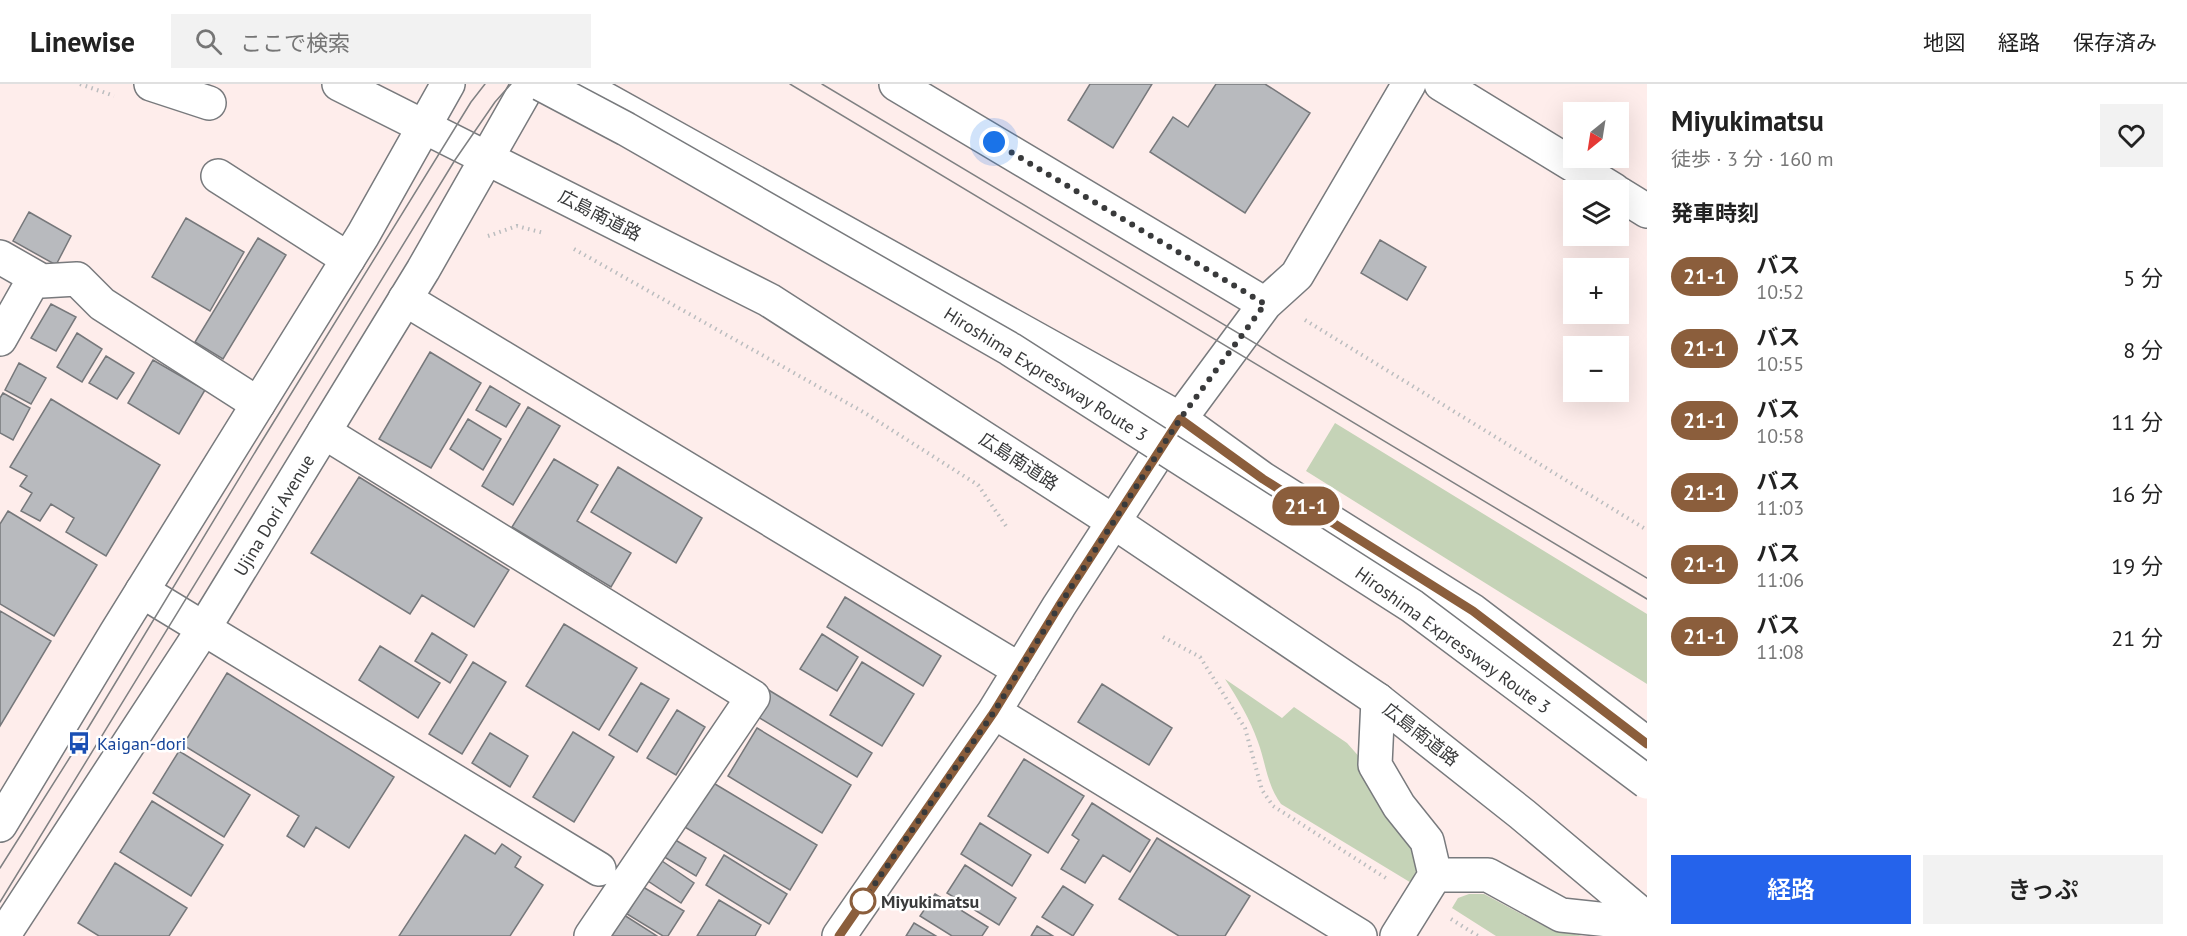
<!DOCTYPE html>
<html lang="ja">
<meta charset="utf-8">
<style>
body{margin:0;font-family:"PT Sans","Noto Sans JP",sans-serif;background:#f2f2f2;color:#222;height:100vh;display:flex;flex-direction:column;font-size:22px;white-space:nowrap}
*{box-sizing:border-box;margin:0}
p{font-size:20px;color:#767676}
.icon{flex:none;width:33px;height:33px;fill:none;stroke:currentColor;stroke-width:2;stroke-linecap:round;stroke-linejoin:round}
.map{position:relative;flex:1;overflow:hidden}
.side{display:flex;flex-direction:column;background:#fff;width:540px}
.side>*{flex:none}
.badge{padding:0 12px;border-radius:20px;font-size:21px;line-height:39px}
.needle{width:39px;rotate:210deg}
.fabs{position:absolute;left:1563px;top:18px;display:grid;gap:12px}
.fabs a{display:grid;place-items:center;width:66px;height:66px;border-radius:0px;background:#fff;box-shadow:0 6px 24px #0002;font-size:30px}
.you{position:absolute;width:30px;height:30px;margin:-15px;border:4px solid #fff;border-radius:50%;background:#1a73e8;box-shadow:0 0 0 9px #1a73e833}
.map>.badge{position:absolute;translate:-50% -50%;box-shadow:0 0 0 3px #fff}
h2{padding:0 24px;font-size:22px;line-height:54px}
.round{display:grid;place-items:center;flex:none;width:63px;height:63px;border-radius:0px;background:#f2f2f2}
.overview{display:flex;align-items:center;justify-content:space-between;height:102px;padding:0 24px}
h1{font-size:28px;font-weight:600;line-height:45px}
.primary-button{display:flex;gap:12px;margin-top:auto;padding:12px 24px}
.primary-button a{flex:1;height:69px;border-radius:0px;background:#2563eb;color:#fff;font-size:24px;font-weight:600;line-height:69px;text-align:center}
.primary-button a+a{background:#f2f2f2;color:#222}
ul{padding:0;list-style:none}
li{display:flex;align-items:center;gap:18px;height:72px;padding:0 24px}
li div{flex:1}
li b{display:block;font-size:22px}
li em{font-style:normal}
li .badge{min-width:66px;font-weight:700;text-align:center}
header{display:flex;align-items:center;gap:36px;box-sizing:border-box;height:84px;padding:0 30px;background:#fff;border-bottom:2px solid #e0e0e0}
header strong{font-size:28px}
nav{display:flex;gap:33px;margin-inline-start:auto;font-size:21px}
.search{width:420px;height:54px;background:#f2f2f2;display:flex;align-items:center;gap:15px;box-sizing:border-box;padding:0 21px;border-radius:0px;color:#767676;font-size:22px}
main{display:flex;flex:1;min-height:0}
.map>svg:first-child{display:block}
.commercial{fill:#feedeb;fill-rule:evenodd}
.green{fill:#c5d3b7}
.building{fill:#b8babe;stroke:#76787b;stroke-width:1.5}
.lines{fill:none;stroke-linecap:round;stroke-linejoin:round}
.minor-casing{stroke:#787a7d;stroke-width:36}
.highway-casing{stroke:#787a7d;stroke-width:36}
.path{stroke:#bbbdbf;stroke-width:4;stroke-dasharray:1.5 4.5;stroke-linecap:butt}
.minor{stroke:#fff;stroke-width:33}
.highway{stroke:#fff;stroke-width:33}
.tram{stroke:#7f8082;stroke-width:1.5}
.highway-bridge-casing{stroke:#787a7d;stroke-width:36;stroke-linecap:butt}
.highway-bridge{stroke:#fff;stroke-width:33}
.line-casing{stroke:#fff;stroke-width:14}
.line{stroke:#8b5e3c;stroke-width:9}
.walk{stroke:#393a3b;stroke-width:6;stroke-dasharray:0 10.8}
.stop-dot{fill:#fff;stroke:#8b5e3c;stroke-width:3}
.labels{text-anchor:middle;dominant-baseline:central;stroke-width:5;stroke-linejoin:round;paint-order:stroke}
.street-label{font-size:18px;fill:#393a3b;stroke:#fff}
.transit-label{font-size:18px;fill:#164399;stroke:#fff;text-anchor:start}
.stop-label{font-size:18px;font-weight:bold;fill:#393a3b;stroke:#fff;text-anchor:start}
</style>
<header>
<strong>Linewise</strong>
<div class="search"><svg class="icon" aria-label="search" viewBox="0 0 24 24"><circle cx="10" cy="10" r="6"/><path d="M15 15l6 6"/></svg>ここで検索</div>
<nav><a>地図</a><a>経路</a><a>保存済み</a></nav>
</header>
<main>
<div class="map">
<svg width="1647" height="852" viewBox="0 0 1647 852">
<rect width="100%" height="100%" fill="#fafcfe"/>
<!-- commercial -->
<path class="commercial" d="M0,0H1647V852H0ZM1574,28H1618V74H1574ZM1574,106H1618V152H1574ZM1574,184H1618V230H1574ZM1574,262H1618V308H1574Z"/>
<!-- green -->
<path class="green" d="M1335,339L1647,530V600L1306,387Z
M1225,595L1282,634L1294,623L1347,659L1362,676L1414,756L1421,787L1413,800L1281,720C1267,701 1266,680 1258,658C1250,635 1238,615 1225,595Z
M1469,810H1484L1542,841L1582,852H1496L1452,824L1458,814Z"/>
<!-- building -->
<path class="building" d="M1090,0H1152L1113,64L1068,36Z
M1216,0H1265L1310,29L1245,129L1150,68L1173,33L1188,43Z
M29,128L71,152L56,181L13,157Z
M186,134L244,168L210,227L152,193Z
M258,154L286,171L223,275L195,258Z
M1380,156L1426,183L1407,216L1361,189Z
M51,220L76,233L56,267L31,254Z
M77,249L102,265L82,298L57,283Z
M430,268L481,299L431,384L379,355Z
M106,272L134,289L117,315L89,299Z
M153,276L205,306L179,350L128,319Z
M19,279L46,294L31,320L5,306Z
M490,302L520,320L506,343L476,326Z
M3,309L30,324L13,356L0,349V314Z
M51,315L160,381L106,472L66,448L74,434L51,420L40,437L21,427L32,409L20,402L27,392L10,383Z
M528,323L560,342L513,421L482,402Z
M468,335L501,355L483,386L450,365Z
M554,375L598,401L577,437L631,469L611,503L512,443Z
M618,383L702,434L676,479L591,428Z
M359,393L509,486L474,543L422,511L410,530L311,469Z
M8,427L97,481L54,552L0,520V440Z
M845,513L941,572L923,602L827,543Z
M0,527L51,557L0,642Z
M564,540L637,584L599,646L526,602Z
M432,549L467,571L450,599L415,577Z
M822,550L858,573L837,607L800,585Z
M380,562L440,599L418,634L359,596Z
M473,578L506,598L462,670L429,650Z
M862,578L914,610L882,662L830,631Z
M227,589L394,693L349,764L316,743L304,763L287,752L299,732L183,661Z
M641,599L669,615L637,668L609,651Z
M1102,600L1172,644L1149,681L1078,638Z
M767,605L872,669L857,693L753,630Z
M677,626L705,643L676,691L647,674Z
M757,644L851,701L822,749L728,692Z
M573,648L614,673L574,738L533,713Z
M490,649L528,672L510,703L472,679Z
M179,667L250,711L224,753L153,709Z
M1024,675L1084,712L1048,769L988,732Z
M710,697L817,761L790,806L683,742Z
M152,717L223,761L191,812L120,768Z
M1092,719L1150,756L1130,788L1103,771L1085,799L1061,785L1079,756L1072,751Z
M980,739L1031,771L1012,802L961,770Z
M465,751L495,770L502,760L521,773L515,783L543,801L510,852H399Z
M672,754L706,774L696,792L661,771Z
M1157,754L1250,812L1225,852H1179L1119,815Z
M724,771L787,810L769,840L706,801Z
M662,777L694,799L681,819L648,797Z
M115,779L187,824L169,852H99L78,839Z
M965,781L1016,814L999,841L947,809Z
M1063,802L1093,821L1073,852L1042,833Z
M643,803L684,827L668,852H663L627,830Z
M935,810L988,843L982,852H952L920,832Z
M719,816L761,841L755,852H697Z
M624,831L657,852H610Z
M914,839L936,852H906Z
M1037,842L1053,852H1031Z"/>
<g class="lines">
<!-- minor casing -->
<g class="minor-casing">
<path id="minor" d="M151,0L209,19
M1441,0L1614,106
M218,92L348,175
M1618,109L1647,127
M0,173L42,197L77,195L102,220L258,320
M405,215L1020,586
M1265,220L1297,191L1409,0
M0,255L35,193
M324,348L753,613L591,852
M142,507L599,785
M1378,616L1375,681L1399,722L1427,757L1435,791H1488L1561,831L1647,840
M994,628L1360,852
M839,852L994,628L1059,522L1180,335L1265,220L896,0
M1397,852L1435,791"/>
</g>
<!-- highway casing -->
<g class="highway-casing">
<path id="highway" d="M339,0L769,216L1114,438L1378,616L1522,730L1647,835
M578,0L1180,335L1263,395L1473,527L1647,660
M0,741L116,549L363,151L448,0
M3,852L204,544L423,186L529,0"/>
</g>
<!-- path -->
<path class="path" d="M80,0L114,12
M488,152L517,142L544,149
M574,165L865,329L978,401L1008,445
M1305,236L1647,446
M1163,553L1200,573L1245,644L1262,706L1273,722L1389,796
M1451,835L1478,852"/>
<!-- minor -->
<use href="#minor" class="minor"/>
<!-- highway -->
<use href="#highway" class="highway"/>
<!-- tram -->
<path class="tram" d="M790,0L1647,515
M822,0L1647,494
M0,784L79,659L257,365L471,18L485,0
M0,818L455,76L495,18L511,0"/>
<!-- highway-bridge casing -->
<g class="highway-bridge-casing">
<path id="highway-bridge" d="M541,0L626,45L1010,265L1412,522L1647,698"/>
</g>
<!-- highway-bridge -->
<use href="#highway-bridge" class="highway-bridge"/>
</g>
<g class="lines">
<!-- line casing -->
<g class="line-casing">
<path id="line" d="M839,852L994,628L1059,522L1180,335L1263,395L1473,527L1647,660"/>
</g>
<!-- line -->
<use href="#line" class="line"/>
<!-- walk -->
<path class="walk" d="M863,817L994,628L1059,522L1180,335L1265,220L994,58"/>
</g>
<!-- icons -->
<defs>
<g id="bus-bare" transform="scale(1.8)"><path d="M-5-6H5V4H4V6H2V4H-2V6H-4V4H-5ZM-3.5-4V0h7V-4ZM-3.5 1.2v1.5H-2V1.2ZM2 1.2v1.5H3.5V1.2Z" fill="#1a4fb4" stroke="#fff" stroke-width="2.5" paint-order="stroke"/></g>
</defs>
<g fill-rule="evenodd">
<use href="#bus-bare" x="79" y="659"/>
</g>
<!-- markers -->
<circle class="stop-dot" cx="863" cy="817" r="12"/>
<g class="labels">
<!-- street labels -->
<g class="street-label">
<text transform="translate(600 131) rotate(27)">広島南道路</text>
<text transform="translate(1046 290) rotate(32)">Hiroshima Expressway Route 3</text>
<text transform="translate(1019 377) rotate(33)">広島南道路</text>
<text transform="translate(274 431) rotate(-59)">Ujina Dori Avenue</text>
<text transform="translate(1453 556) rotate(36)">Hiroshima Expressway Route 3</text>
<text transform="translate(1421 650) rotate(38)">広島南道路</text>
</g>
<!-- transit labels -->
<g class="transit-label">
<text x="97" y="659">Kaigan-dori</text>
</g>
<!-- stop labels -->
<g class="stop-label">
<text x="881" y="817">Miyukimatsu</text>
</g>
</g>
</svg>
<div class="fabs">
<a><svg class="needle" viewBox="-14 -14 28 28"><path d="M0-13l5 13h-10z" fill="#e53935"/><path d="M0 13l5-13h-10z" fill="#767676"/></svg></a>
<a><svg class="icon" aria-label="layers" viewBox="0 0 24 24"><path d="M12 4l9 5-9 5-9-5zM3 14l9 5 9-5"/></svg></a>
<a>+</a>
<a>−</a>
</div>
<div class="you" style="left:994px;top:58px"></div>
<b class="badge" style="left:1306px;top:422px;background:#8b5e3c;color:#fff">21-1</b>
</div>
<section class="side">
<div class="overview"><div><h1>Miyukimatsu</h1><p>徒歩 · 3 分 · 160 m</p></div><a class="round"><svg class="icon" aria-label="heart" viewBox="0 0 24 24"><path d="M12 20l-8-8c-3-5 5-10 8-4 3-6 11-1 8 4z"/></svg></a></div>
<h2>発車時刻</h2>
<ul>
<li><span class="badge" style="background:#8b5e3c;color:#fff">21-1</span><div><b>バス</b><p>10:52</p></div><em>5 分</em></li>
<li><span class="badge" style="background:#8b5e3c;color:#fff">21-1</span><div><b>バス</b><p>10:55</p></div><em>8 分</em></li>
<li><span class="badge" style="background:#8b5e3c;color:#fff">21-1</span><div><b>バス</b><p>10:58</p></div><em>11 分</em></li>
<li><span class="badge" style="background:#8b5e3c;color:#fff">21-1</span><div><b>バス</b><p>11:03</p></div><em>16 分</em></li>
<li><span class="badge" style="background:#8b5e3c;color:#fff">21-1</span><div><b>バス</b><p>11:06</p></div><em>19 分</em></li>
<li><span class="badge" style="background:#8b5e3c;color:#fff">21-1</span><div><b>バス</b><p>11:08</p></div><em>21 分</em></li>
</ul>
<div class="primary-button"><a>経路</a><a>きっぷ</a></div>
</section>
</main>
